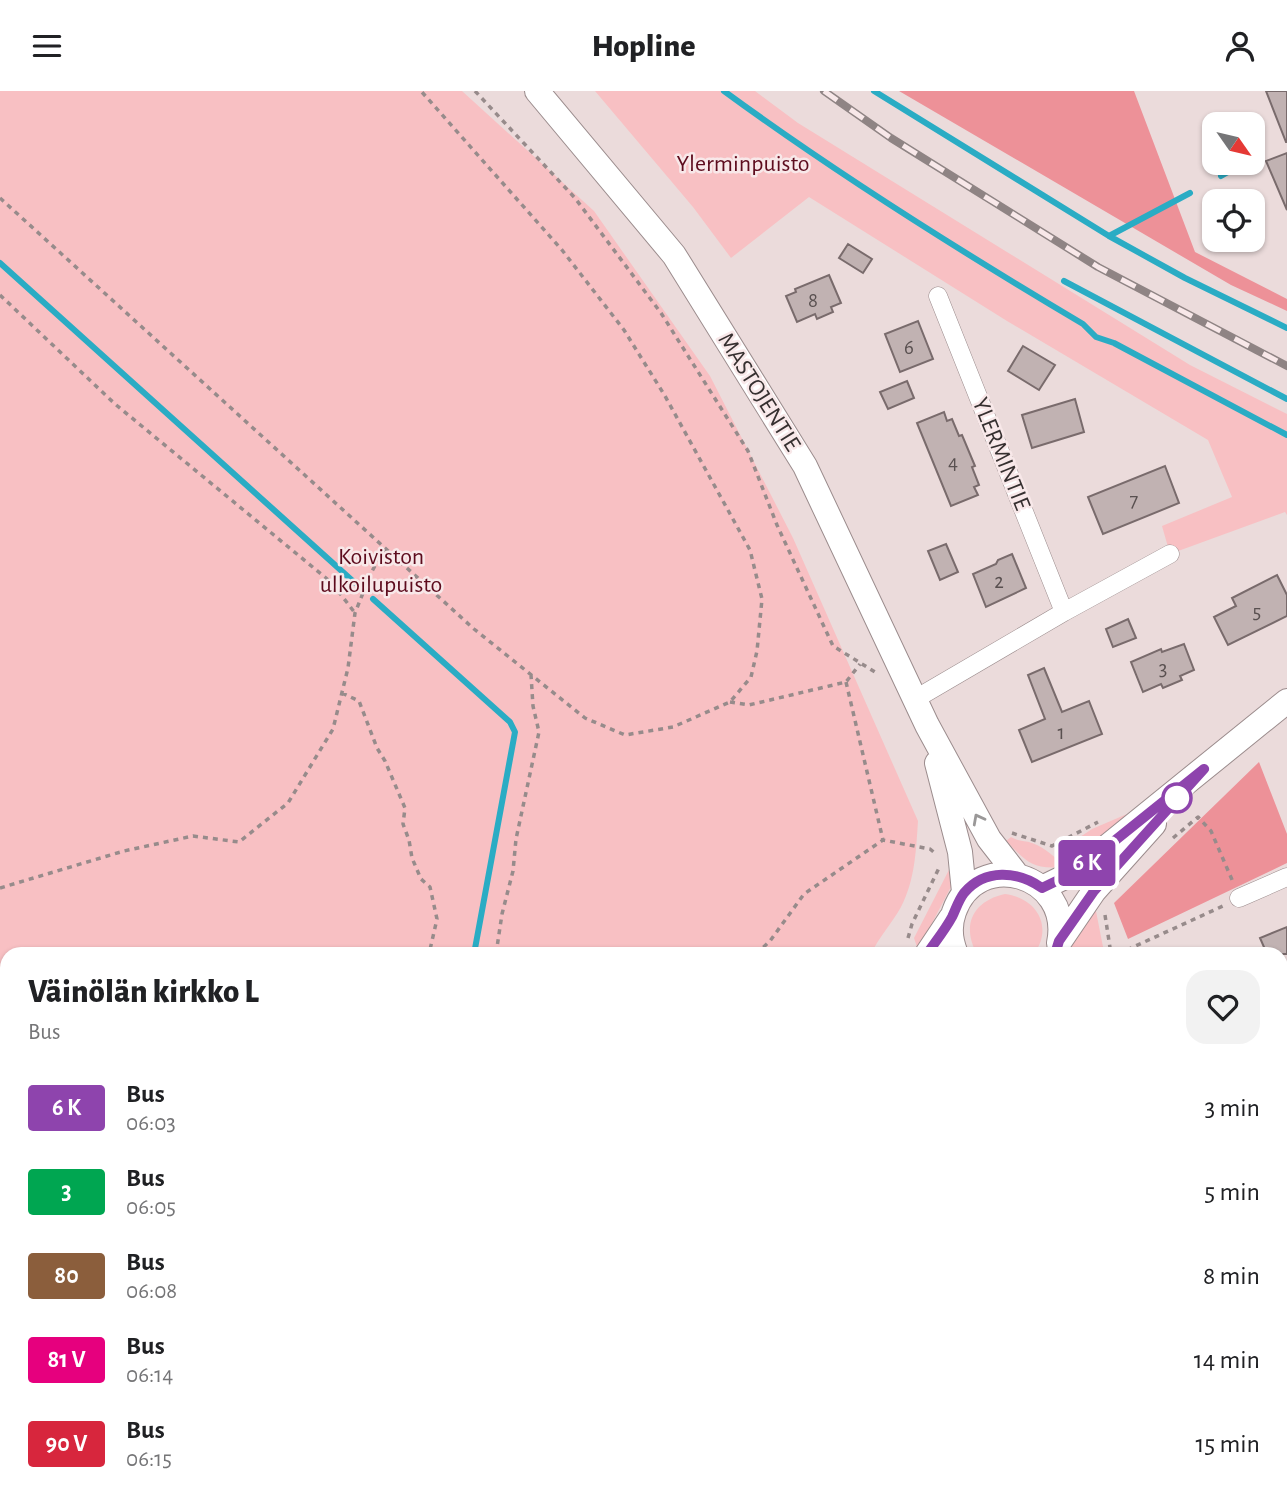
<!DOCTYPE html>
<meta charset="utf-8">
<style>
body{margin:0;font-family:"Alegreya Sans",sans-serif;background:#f2f2f2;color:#202124;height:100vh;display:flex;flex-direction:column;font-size:26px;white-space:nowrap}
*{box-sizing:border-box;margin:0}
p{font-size:23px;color:#757577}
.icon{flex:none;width:38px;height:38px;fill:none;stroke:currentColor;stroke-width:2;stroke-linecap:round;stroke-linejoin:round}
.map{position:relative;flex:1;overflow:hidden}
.sheet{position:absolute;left:0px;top:856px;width:1288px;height:555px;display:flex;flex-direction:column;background:#fff;border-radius:21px 21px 0 0;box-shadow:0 2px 5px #0004}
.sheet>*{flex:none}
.badge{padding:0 14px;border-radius:5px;font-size:24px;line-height:46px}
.needle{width:46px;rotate:124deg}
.tools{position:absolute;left:1202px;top:21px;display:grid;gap:14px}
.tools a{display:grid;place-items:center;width:63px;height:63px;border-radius:14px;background:#fff;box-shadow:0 2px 5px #0004;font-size:35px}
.map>.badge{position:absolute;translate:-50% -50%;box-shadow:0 0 0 4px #fff}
.round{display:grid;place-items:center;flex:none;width:74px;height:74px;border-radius:21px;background:#f2f2f2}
.overview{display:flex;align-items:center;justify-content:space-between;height:119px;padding:0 28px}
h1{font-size:33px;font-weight:800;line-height:52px}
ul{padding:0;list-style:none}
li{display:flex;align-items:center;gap:21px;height:84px;padding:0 28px}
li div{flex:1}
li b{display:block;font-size:26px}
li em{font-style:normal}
li .badge{min-width:77px;font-weight:700;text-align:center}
header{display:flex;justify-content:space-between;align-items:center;height:91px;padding:0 28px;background:#fff;font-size:32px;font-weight:800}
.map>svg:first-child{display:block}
.built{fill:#e4cccd}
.green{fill:#f8c0c3}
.forest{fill:#ed9198}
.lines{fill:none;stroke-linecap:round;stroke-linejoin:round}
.stream{stroke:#2aacc4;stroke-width:6}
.building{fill:#c1b2b2;stroke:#796b6c;stroke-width:2}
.street-casing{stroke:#9b8c8d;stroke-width:19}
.secondary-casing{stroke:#9b8c8d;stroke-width:26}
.path{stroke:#978b8b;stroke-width:3.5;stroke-dasharray:5 5;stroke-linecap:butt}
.street{stroke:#fff;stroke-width:18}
.secondary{stroke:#fff;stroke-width:24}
.rail-casing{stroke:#8f8484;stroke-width:8}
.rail{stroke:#f8e8e9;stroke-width:5;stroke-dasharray:16;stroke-linecap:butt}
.oneway{stroke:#9a9898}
.line-casing{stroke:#fff;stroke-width:16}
.line{stroke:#8e44ad;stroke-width:10}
.stop-dot{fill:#fff;stroke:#8e44ad;stroke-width:3.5}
.labels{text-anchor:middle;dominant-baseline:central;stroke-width:5;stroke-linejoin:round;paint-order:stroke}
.number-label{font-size:21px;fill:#595050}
.park-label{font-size:24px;fill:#5d0b1d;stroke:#f8e8e9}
.street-label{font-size:24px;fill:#363030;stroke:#f8e8e9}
</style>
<header><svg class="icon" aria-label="menu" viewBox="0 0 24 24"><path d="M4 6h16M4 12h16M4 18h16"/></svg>Hopline<svg class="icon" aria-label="person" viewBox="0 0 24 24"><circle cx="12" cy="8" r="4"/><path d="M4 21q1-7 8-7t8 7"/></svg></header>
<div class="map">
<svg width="1287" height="1410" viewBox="0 0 1287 1410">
<rect width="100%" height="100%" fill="#ebdbdb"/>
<!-- built -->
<path class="built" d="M277,1404H558L555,1410H279Z"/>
<!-- green -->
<path class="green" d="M0,0H462L594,120L710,285L793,447L918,730C916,760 915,789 901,816C892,832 879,846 871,863H7V1404H83L69,1410H0Z
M595,0H755L798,32L1190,274L1287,323V424L1285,421L1170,463L1162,435L1232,406L1208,349L1007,230L809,106L731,167L693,116Z
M1127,723L1077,769L1074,765V750L1092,738Z
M1011,746C1019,751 1025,749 1032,752C1046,757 1055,766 1064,776C1032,779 1027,771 1006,750Z
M952,773L953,792L918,859L914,847Z
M1005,803C1036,807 1054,835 1034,863H977C961,834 973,810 1005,803Z
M1095,815L1104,861L1069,863L1074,849Z
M1281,1238L1287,1253V1350L1281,1349Z"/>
<!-- forest -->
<path class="forest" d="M899,0H1134L1195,161L1287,208V220L1231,194Z
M1259,671L1287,743V772L1128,848L1114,812Z"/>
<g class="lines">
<!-- stream -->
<path class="stream" d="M724,0C840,85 960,160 1083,233L1096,246L1114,252L1287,344
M874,0L1109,145L1185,187L1287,237
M1221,85L1228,81
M1109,145L1190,102
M0,172L355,492
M1064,190L1287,308
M373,508L510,631L515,641L474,863
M1281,1335L1287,1337"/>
</g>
<!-- building -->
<path class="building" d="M1266,0H1287V51H1286Z
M1287,62V119L1266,70Z
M848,153L872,168L863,182L839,167Z
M829,184L841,212L831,216L833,221L817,228L815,223L797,231L786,205L796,201L795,198Z
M918,230L933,268L900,281L885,243Z
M1023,255L1055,274L1039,299L1008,280Z
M907,290L914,307L888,318L880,301Z
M1075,308L1084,341L1032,357L1022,324Z
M944,321L947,330L952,328L959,345L962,344L975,375L972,376L979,394L974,396L978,404L951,415L917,332Z
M1165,375L1179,412L1103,443L1088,406Z
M946,453L958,481L940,489L928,460Z
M1012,463L1026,497L986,516L973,483L996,473L998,469Z
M1277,484L1287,504V525L1228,554L1214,526L1236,515L1232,507Z
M1128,528L1136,547L1113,556L1106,538Z
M1184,553L1194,579L1180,585L1182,589L1163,597L1161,593L1143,601L1131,571L1161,558L1162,561Z
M1044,577L1062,621L1089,610L1102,643L1032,671L1019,639L1045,628L1028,584Z
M1287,836V863H1267L1260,847Z"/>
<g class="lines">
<!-- street casing -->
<g class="street-casing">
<path id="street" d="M938,205L1064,521
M917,607L1064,521L1170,463
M1239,807L1287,786
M1281,1104L1287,1102
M1208,1404L1220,1410
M588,1410L593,1404"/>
</g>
<!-- secondary casing -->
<g class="secondary-casing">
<path id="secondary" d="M537,0L674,164L805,375L927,634L989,748L1017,784
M937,672L960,761L964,801
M1042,797L1077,780L1287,610
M1060,850L1094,800L1154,733
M927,863L951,827
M956,863C950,849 949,835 954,821C977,755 1073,783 1059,852
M130,1410L144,1404
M1082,1410L1085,1404"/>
</g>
<!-- path -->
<path class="path" d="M475,0L575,107L661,222L748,360L777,434L833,555L875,581
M0,107L474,538L585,627L625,644L673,636L730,611L751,586L757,560L762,508L750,459L665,305L624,239L562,159L421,0
M0,204L115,313L332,492L355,522
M846,591L883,749
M342,602L359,610L377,657L385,670L405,717L403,733L409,749L412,767L421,788L430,796L437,828L429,863
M730,611L749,614L846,591L860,573
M1012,742L1052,755L1098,731
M1173,747L1198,726L1211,740L1233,791
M0,797L124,760L193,745L239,751L288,712L333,638L348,577L355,522L371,482L385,457
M1105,824L1111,863
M908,847L912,833L939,777
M496,863L502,823L513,780L516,748L539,641L533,615L531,584
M756,863L770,850L804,803L883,749L930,758L936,763
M1118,863L1223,815
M0,1071L7,1070
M0,1094L7,1100
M0,1126L7,1135
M0,1175L3,1162L7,1159
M0,1192L7,1189
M184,1410L197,1404
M617,1410L620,1404"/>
<!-- street -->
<use href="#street" class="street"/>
<!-- secondary -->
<use href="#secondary" class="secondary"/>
<!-- rail casing -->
<g class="rail-casing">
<path id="rail" d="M824,0L891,47L1098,176L1287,275"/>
</g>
<!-- rail -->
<use href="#rail" class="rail"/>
</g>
<!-- one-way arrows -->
<defs><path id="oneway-chevron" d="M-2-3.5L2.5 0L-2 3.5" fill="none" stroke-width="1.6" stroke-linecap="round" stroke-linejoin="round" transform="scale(1.75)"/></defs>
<use class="oneway" href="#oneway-chevron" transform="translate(978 728) rotate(-118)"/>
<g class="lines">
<!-- line casing -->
<g class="line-casing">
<path id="line" d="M927,863C935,851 945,839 952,826C956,818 958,810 964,802C985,777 1018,780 1042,797L1077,780L1204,678L1094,800L1059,850L1055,863"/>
</g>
<!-- line -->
<use href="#line" class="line"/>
</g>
<!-- markers -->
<circle class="stop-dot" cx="1177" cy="707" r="14"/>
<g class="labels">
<!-- number labels -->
<g class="number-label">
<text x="813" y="209">8</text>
<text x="909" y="256">6</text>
<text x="953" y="371">4</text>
<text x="1134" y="409">7</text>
<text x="999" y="490">2</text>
<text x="1257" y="520">5</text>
<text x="1163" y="577">3</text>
<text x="1061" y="641">1</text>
</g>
<!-- park labels -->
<g class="park-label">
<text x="743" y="73">Ylerminpuisto</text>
<text x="381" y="466">Koiviston<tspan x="381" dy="28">ulkoilupuisto</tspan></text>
</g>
<!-- street labels -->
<g class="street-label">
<text transform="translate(759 301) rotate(58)">MASTOJENTIE</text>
<text transform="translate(1001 363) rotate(68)">YLERMINTIE</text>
</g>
</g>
</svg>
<div class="tools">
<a><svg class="needle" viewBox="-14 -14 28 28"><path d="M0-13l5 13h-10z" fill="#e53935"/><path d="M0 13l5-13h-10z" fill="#757577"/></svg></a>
<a><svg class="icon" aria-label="locate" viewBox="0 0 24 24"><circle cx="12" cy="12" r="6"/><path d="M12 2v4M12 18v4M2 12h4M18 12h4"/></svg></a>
</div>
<b class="badge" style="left:1087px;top:772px;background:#8e44ad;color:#fff">6 K</b>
<section class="sheet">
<div class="overview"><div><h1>Väinölän kirkko L</h1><p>Bus</p></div><a class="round"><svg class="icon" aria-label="heart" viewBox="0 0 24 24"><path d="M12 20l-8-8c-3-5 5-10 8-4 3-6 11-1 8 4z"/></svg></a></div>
<ul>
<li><span class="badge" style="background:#8e44ad;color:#fff">6 K</span><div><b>Bus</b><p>06:03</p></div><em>3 min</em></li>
<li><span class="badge" style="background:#00a651;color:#fff">3</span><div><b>Bus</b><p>06:05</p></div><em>5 min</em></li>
<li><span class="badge" style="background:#8b5e3c;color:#fff">80</span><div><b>Bus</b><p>06:08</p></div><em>8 min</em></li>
<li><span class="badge" style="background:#e6007e;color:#fff">81 V</span><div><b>Bus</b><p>06:14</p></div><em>14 min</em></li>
<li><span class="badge" style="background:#d7263d;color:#fff">90 V</span><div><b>Bus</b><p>06:15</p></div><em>15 min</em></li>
</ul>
</section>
</div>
